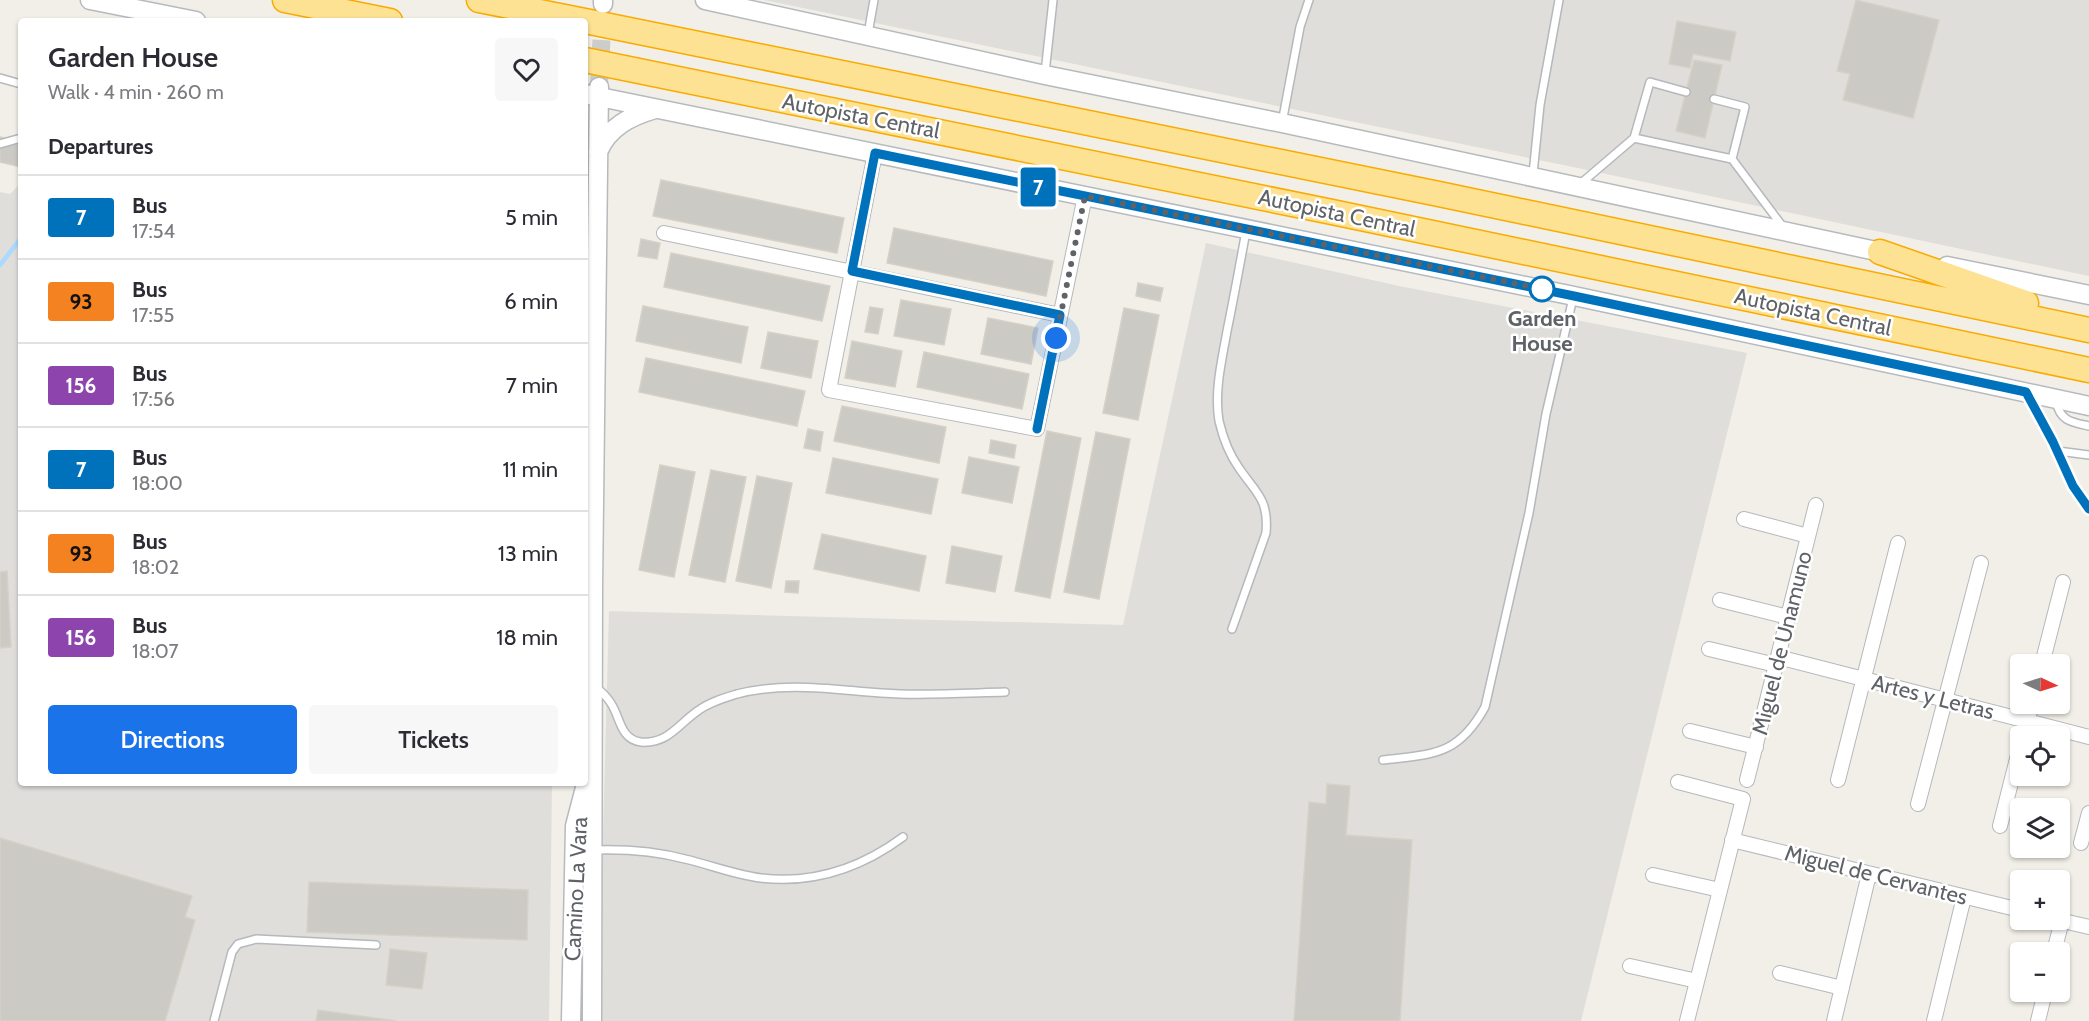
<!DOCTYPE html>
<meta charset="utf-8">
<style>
body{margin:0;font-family:Cabin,sans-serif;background:#f7f7f7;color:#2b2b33;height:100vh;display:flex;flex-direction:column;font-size:22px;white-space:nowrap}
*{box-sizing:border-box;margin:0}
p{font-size:20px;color:#7c7c81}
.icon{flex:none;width:33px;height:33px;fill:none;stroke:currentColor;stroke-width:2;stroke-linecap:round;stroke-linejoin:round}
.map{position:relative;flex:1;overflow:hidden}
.sheet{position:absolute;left:18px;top:18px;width:570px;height:768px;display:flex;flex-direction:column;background:#fff;border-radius:6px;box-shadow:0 2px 4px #0004}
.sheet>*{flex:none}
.badge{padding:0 12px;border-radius:4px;font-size:21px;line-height:39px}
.needle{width:39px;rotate:94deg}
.buttons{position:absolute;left:2010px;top:654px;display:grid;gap:12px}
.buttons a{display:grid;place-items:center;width:60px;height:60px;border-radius:6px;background:#fff;box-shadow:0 2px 4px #0004;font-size:30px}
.you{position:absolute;width:30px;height:30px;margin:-15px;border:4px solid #fff;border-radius:50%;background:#1a73e8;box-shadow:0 0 0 9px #1a73e833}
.map>.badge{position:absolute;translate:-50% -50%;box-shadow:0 0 0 3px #fff}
h2{padding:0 30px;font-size:22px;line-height:54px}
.round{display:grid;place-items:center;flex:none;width:63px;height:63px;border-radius:6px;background:#f7f7f7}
.summary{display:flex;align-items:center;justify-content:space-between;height:102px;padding:0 30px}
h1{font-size:28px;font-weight:600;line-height:45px}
.primary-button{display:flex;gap:12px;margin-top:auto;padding:12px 30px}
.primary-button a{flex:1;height:69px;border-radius:6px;background:#1a73e8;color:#fff;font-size:24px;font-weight:600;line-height:69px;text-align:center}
.primary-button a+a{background:#f7f7f7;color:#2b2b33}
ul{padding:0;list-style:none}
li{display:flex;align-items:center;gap:18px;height:84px;padding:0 30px;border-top:2px solid #e1e1e2}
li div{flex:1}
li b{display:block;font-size:22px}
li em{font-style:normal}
li .badge{min-width:66px;font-weight:700;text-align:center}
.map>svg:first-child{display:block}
.industrial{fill:#e0deda}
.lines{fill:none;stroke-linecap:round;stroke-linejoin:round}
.stream{stroke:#aadaff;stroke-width:4.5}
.building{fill:#cccac5;stroke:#d6d1c6;stroke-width:1.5}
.secondary-tunnel{stroke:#ccccc8;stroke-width:18;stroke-dasharray:18 9;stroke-linecap:butt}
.lane-casing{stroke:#b5b8bc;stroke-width:10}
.street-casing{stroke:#b5b8bc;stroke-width:16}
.secondary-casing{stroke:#b6babf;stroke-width:21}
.highway-casing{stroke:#f9ab00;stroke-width:27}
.lane{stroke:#fff;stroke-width:7}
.street{stroke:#fff;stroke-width:14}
.secondary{stroke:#fff;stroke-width:18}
.highway{stroke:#fde293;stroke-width:24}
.line-casing{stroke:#fff;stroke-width:14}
.line{stroke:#0072bc;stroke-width:9}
.walk{stroke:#5f6368;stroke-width:6;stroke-dasharray:0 10.8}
.stop-dot{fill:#fff;stroke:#0072bc;stroke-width:3}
.labels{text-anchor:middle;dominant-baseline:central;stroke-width:5;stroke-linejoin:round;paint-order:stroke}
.street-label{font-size:22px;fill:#5f6368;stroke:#fff}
.stop-label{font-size:22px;font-weight:bold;fill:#5f6368;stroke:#fff}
</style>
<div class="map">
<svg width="2089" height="1021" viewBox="0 0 2089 1021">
<rect width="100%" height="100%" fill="#f1efe8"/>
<!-- industrial -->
<path class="industrial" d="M764,0H2089V276L1573,167Z
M21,183V783H552L549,1021H0V192L10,194Z
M1206,243L1399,286L1747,353L1581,1021H598L609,611L1123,625Z"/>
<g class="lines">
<!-- stream -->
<path class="stream" d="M0,265L21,238"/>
</g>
<!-- building -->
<path class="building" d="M1856,0L1939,20L1913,118L1843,100L1850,74L1837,71Z
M1677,21L1736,32L1730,61L1693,54L1690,68L1669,64Z
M1694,60L1722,65L1705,138L1676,131Z
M0,137L21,142V167L0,162Z
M661,180L844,218L837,253L653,216Z
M894,228L1053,261L1046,296L887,263Z
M641,239L660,243L657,259L638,256Z
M671,253L830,286L822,321L664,287Z
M1138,283L1163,288L1160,301L1136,296Z
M901,300L951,309L944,345L894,336Z
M643,306L748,327L741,363L636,341Z
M870,307L883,309L878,334L865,332Z
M1124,308L1159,315L1138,420L1103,413Z
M988,318L1038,328L1031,364L981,354Z
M768,332L818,341L811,378L761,368Z
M852,341L902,351L895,387L845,378Z
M924,352L1029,374L1022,409L917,387Z
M646,358L805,391L797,426L639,392Z
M842,406L946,427L939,463L834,441Z
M808,429L823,432L820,451L804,448Z
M1047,431L1081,438L1050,598L1015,591Z
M1096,432L1130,439L1099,599L1064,592Z
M991,440L1016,445L1014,458L989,453Z
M969,457L1019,467L1012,503L962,493Z
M833,458L938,479L931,514L826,493Z
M660,465L695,472L674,577L639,570Z
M711,470L746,477L725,582L689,575Z
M757,476L792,483L771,588L736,581Z
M822,534L926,556L919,591L814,569Z
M952,546L1002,556L995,592L946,583Z
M7,571L11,647L0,648V572Z
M786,581H799L798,593L785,592Z
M1327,784L1350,786L1346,835L1412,840L1400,1021H1294L1309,802L1326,804Z
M0,838L192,896L185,917L195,920L165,1021H0Z
M309,882L528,890L527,940L307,932Z
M390,949L427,953L422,989L386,985Z
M318,1010L396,1021H316Z"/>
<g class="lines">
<!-- secondary-tunnel -->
<path class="secondary-tunnel" d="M599,85L603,12"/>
<!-- lane casing -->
<g class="lane-casing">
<path id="lane" d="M868,34L874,0
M1045,73L1053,0
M0,78L21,84
M1714,99L1745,107L1732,159
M1282,123L1300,27L1309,0
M1634,138L1650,82L1686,92
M0,144L21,138
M1533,174L1540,105L1559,0
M1579,185L1634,138L1732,159L1783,227
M2029,397L2053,442L2073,486L2089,510
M2056,401C2060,421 2071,422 2089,426
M2058,451L2089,455
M1232,629L1266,533C1269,499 1256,493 1239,468C1229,454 1223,438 1219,421C1214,391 1222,360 1227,331C1234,297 1240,264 1246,231
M597,688C603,693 608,698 612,705C620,718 621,740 641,742C669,744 679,723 699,710C710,702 724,698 737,694C791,680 845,692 900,694C935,695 970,693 1005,692
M1383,760C1433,754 1458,756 1485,707L1529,513L1546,414L1573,298
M594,850C625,849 655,851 685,859C711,865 735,875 761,878C813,884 861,868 903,837
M214,1021L232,952L238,944L256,939L376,945"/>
</g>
<!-- street casing -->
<g class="street-casing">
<path id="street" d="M875,153L829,390L1037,429L1085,196
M664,233L1060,315
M1744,519L1808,536
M1720,600L1788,617
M1709,649L1776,665
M1778,657L2089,737
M2042,664L2063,582
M1690,731L1756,747
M2023,736L2032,704
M1747,780L1816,505
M1838,780L1898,543
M1678,782L1743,799L1687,1021
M1918,804L1981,563
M2000,826L2020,747
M1732,840L2020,910
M2081,843L2089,813
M1653,875L1720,890
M2059,920L2089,927
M2054,952L2062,920
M1630,966L1697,981
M1780,973L1842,988
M1834,1021L1869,874
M1934,1021L1964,897
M2038,1021L2045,992"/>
</g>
<!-- secondary casing -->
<g class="secondary-casing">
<path id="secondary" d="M90,0L196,21
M705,0L1045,75L1282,123L1890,254
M603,4V0
M585,94L1574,296L2089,406
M598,152C608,127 631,116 655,109
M1947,266L2089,295
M571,1021L575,826L586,784
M592,1021L593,586L599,87"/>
</g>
<!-- highway casing -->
<g class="highway-casing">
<path id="highway" d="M285,0L390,21
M479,0L585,21
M585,21L1434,193L2089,330
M585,60L1332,212L2089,370
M1880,252L2026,303"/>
</g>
<!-- lane -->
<use href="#lane" class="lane"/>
<!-- street -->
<use href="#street" class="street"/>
<!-- secondary -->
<use href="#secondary" class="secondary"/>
<!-- highway -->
<use href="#highway" class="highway"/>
</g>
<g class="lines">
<!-- line casing -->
<g class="line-casing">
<path id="line" d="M1037,429L1060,315L852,271L875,153L1574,296L2026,392L2053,442L2073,486L2089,509"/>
</g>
<!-- line -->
<use href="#line" class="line"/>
<!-- walk -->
<path class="walk" d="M1056,338L1085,196L1542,289"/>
</g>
<!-- markers -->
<circle class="stop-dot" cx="1542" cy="289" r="12"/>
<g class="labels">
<!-- street labels -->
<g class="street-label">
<text transform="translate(861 116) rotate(11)">Autopista Central</text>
<text transform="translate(1337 213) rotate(12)">Autopista Central</text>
<text transform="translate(1813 312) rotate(12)">Autopista Central</text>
<text transform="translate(1782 643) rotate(-76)">Miguel de Unamuno</text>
<text transform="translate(1933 697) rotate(14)">Artes y Letras</text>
<text transform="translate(1876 875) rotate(14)">Miguel de Cervantes</text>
<text transform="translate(576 889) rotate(-87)">Camino La Vara</text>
</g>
<!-- stop labels -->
<g class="stop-label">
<text x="1542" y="318">Garden<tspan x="1542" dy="25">House</tspan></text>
</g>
</g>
</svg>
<div class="buttons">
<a><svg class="needle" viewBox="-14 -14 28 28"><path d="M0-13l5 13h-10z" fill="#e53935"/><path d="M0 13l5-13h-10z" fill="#7c7c81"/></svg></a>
<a><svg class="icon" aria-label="locate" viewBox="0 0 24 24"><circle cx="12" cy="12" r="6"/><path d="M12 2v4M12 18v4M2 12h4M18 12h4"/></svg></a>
<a><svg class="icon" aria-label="layers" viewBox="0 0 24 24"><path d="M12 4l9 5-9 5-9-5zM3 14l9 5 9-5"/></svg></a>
<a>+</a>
<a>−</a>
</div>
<div class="you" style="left:1056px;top:338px"></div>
<b class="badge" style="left:1038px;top:187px;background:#0072bc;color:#fff">7</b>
<section class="sheet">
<div class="summary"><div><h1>Garden House</h1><p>Walk · 4 min · 260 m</p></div><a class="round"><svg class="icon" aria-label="heart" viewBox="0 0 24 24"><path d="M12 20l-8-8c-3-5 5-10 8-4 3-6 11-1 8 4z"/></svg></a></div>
<h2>Departures</h2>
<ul>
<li><span class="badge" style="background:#0072bc;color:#fff">7</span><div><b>Bus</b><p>17:54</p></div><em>5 min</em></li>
<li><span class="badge" style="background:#f58220;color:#111">93</span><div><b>Bus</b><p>17:55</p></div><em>6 min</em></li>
<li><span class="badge" style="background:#8e44ad;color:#fff">156</span><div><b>Bus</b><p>17:56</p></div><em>7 min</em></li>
<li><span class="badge" style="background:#0072bc;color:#fff">7</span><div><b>Bus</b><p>18:00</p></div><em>11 min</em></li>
<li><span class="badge" style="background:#f58220;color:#111">93</span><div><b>Bus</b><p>18:02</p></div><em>13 min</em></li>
<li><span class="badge" style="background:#8e44ad;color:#fff">156</span><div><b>Bus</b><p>18:07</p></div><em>18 min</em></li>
</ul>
<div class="primary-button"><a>Directions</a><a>Tickets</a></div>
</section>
</div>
